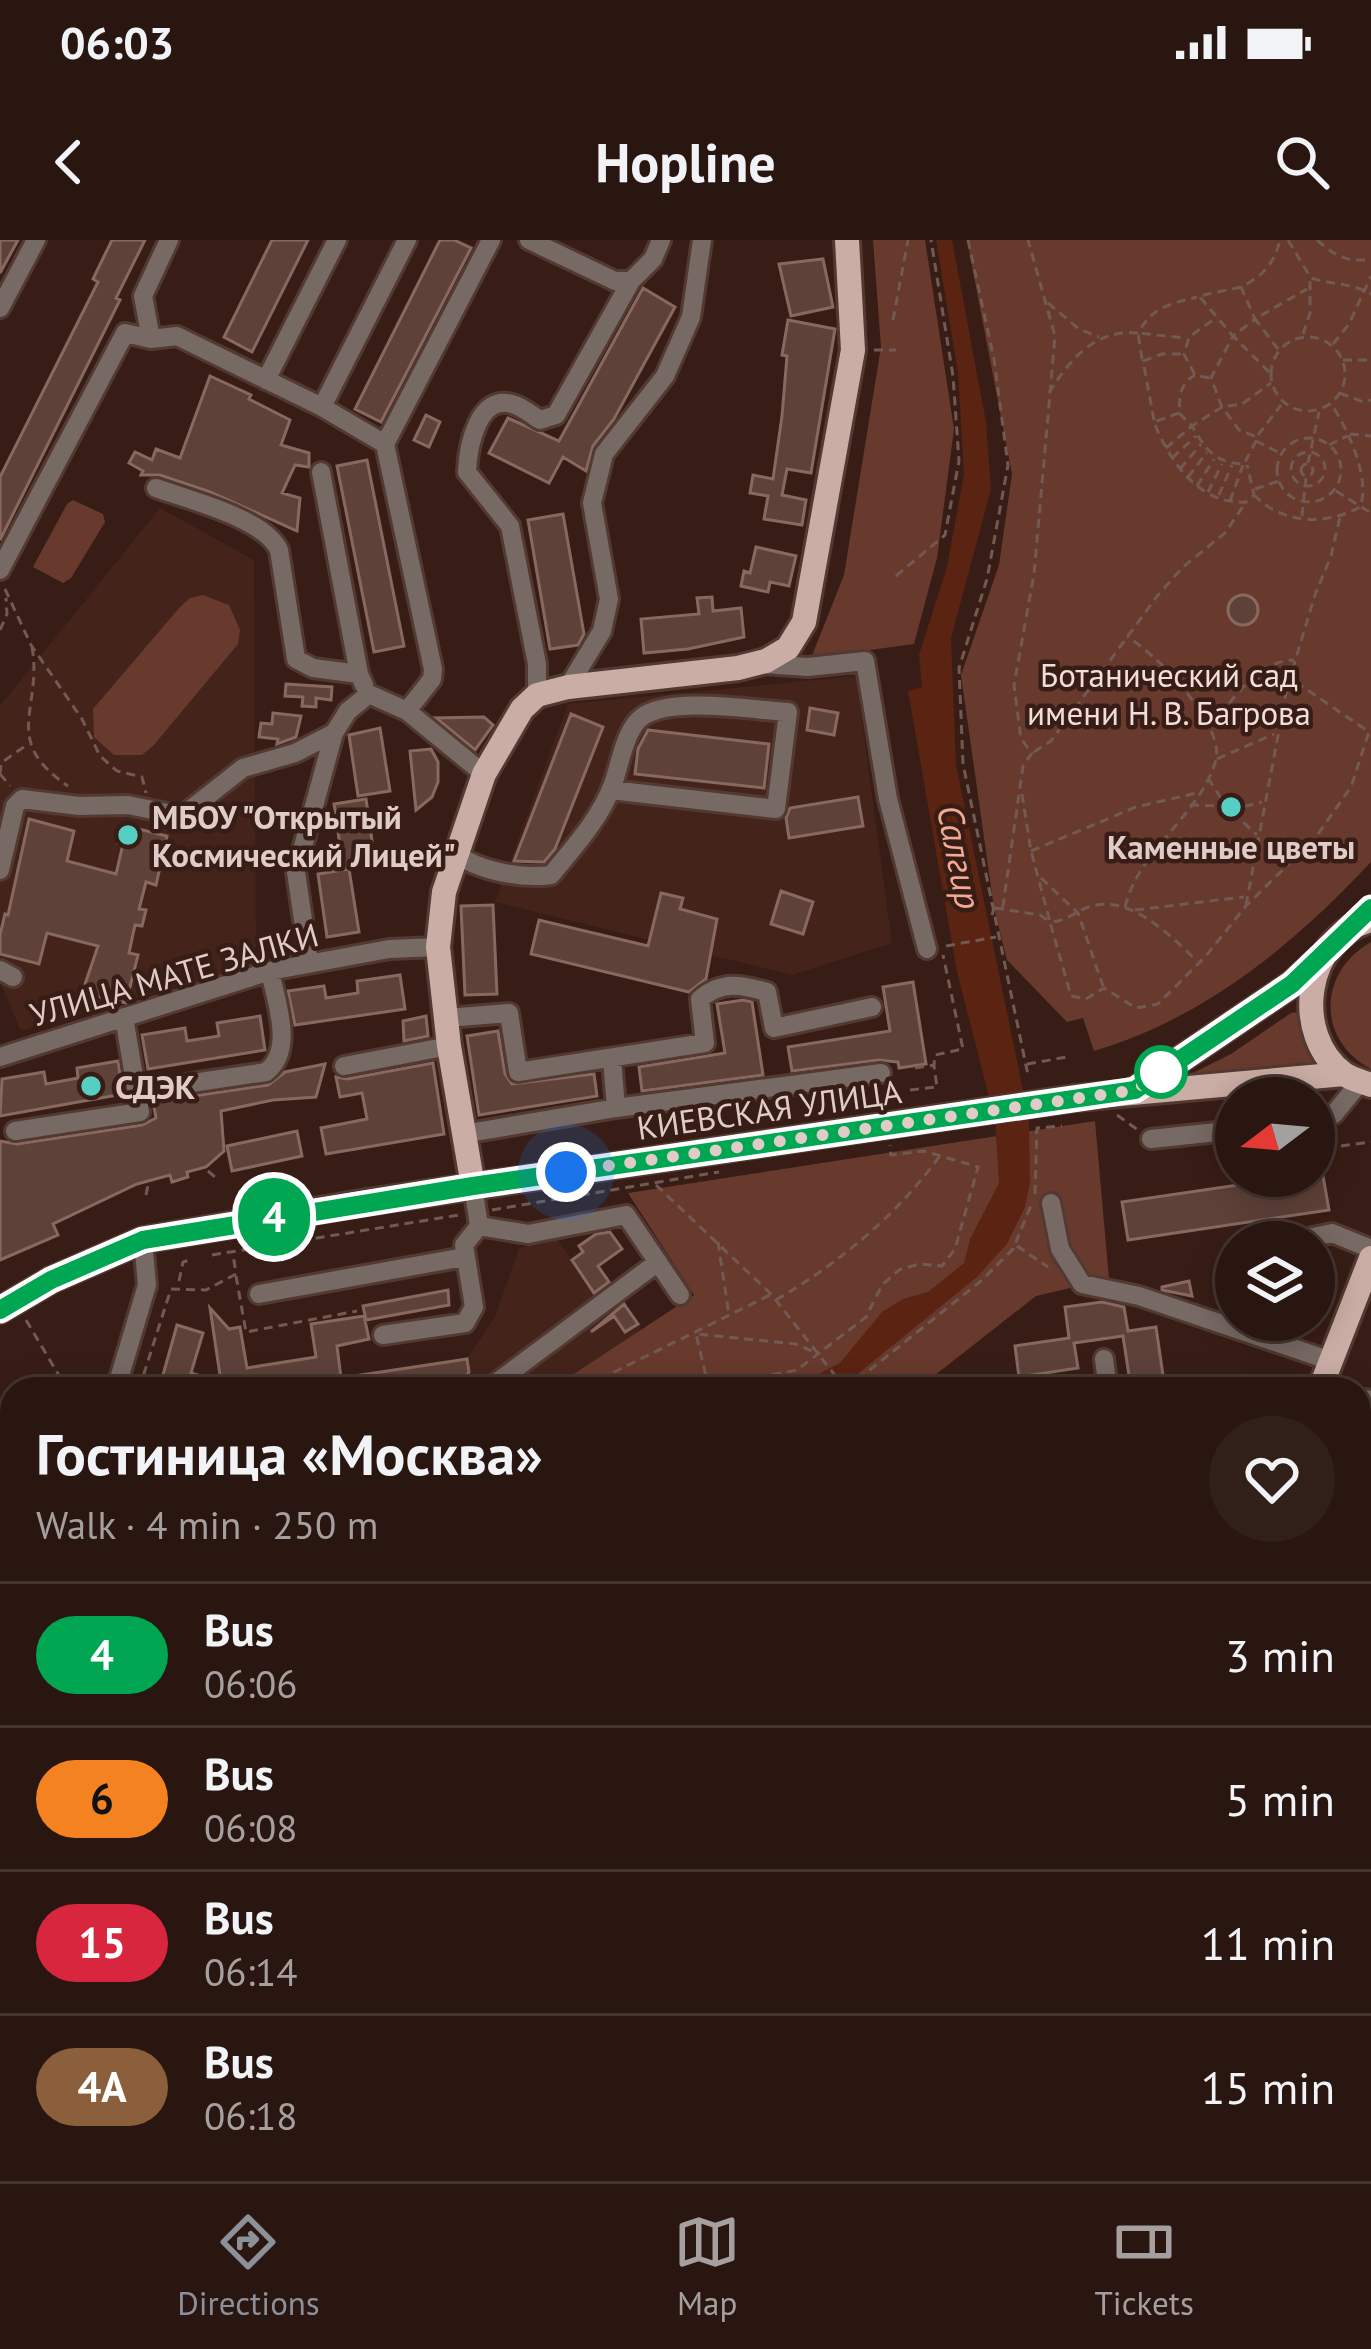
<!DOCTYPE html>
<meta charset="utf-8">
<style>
body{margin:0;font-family:"PT Sans",sans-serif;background:#311f19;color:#f1f3f6;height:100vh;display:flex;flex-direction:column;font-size:45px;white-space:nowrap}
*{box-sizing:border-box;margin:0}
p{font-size:39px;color:#a59f9f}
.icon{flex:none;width:66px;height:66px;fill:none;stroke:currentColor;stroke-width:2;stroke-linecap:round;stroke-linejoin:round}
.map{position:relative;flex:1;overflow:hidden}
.details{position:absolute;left:0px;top:1137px;width:1371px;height:804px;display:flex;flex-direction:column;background:#291610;border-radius:36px 36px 0 0;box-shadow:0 6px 30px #0003,0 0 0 3px #453530}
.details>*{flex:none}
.badge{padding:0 24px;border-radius:39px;font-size:42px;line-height:78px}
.needle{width:78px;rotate:254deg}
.controls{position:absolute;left:1215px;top:837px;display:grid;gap:24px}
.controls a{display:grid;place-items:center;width:120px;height:120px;border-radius:50%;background:#291610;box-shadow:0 6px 30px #0003,0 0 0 3px #453530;font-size:60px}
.you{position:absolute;width:60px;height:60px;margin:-30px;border:9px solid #fff;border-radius:50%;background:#1a73e8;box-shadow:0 0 0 18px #1a73e833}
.map>.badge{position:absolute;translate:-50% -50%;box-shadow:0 0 0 6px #fff}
.round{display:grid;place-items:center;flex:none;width:126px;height:126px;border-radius:63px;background:#311f19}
.head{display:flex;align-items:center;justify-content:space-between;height:204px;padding:0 36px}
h1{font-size:57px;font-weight:800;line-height:90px}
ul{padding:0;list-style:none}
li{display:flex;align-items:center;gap:36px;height:144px;padding:0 36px;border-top:3px solid #453530}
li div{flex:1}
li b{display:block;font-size:45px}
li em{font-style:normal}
li .badge{min-width:132px;font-weight:700;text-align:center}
.status{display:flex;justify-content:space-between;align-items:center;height:84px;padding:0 60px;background:#291610;direction:ltr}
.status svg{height:33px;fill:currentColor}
header{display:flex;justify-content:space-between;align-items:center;height:156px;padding:0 36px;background:#291610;font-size:54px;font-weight:800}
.tabs{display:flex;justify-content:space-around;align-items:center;height:168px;border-top:3px solid #453530;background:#291610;font-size:33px;color:#a59f9f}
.tabs a{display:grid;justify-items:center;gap:6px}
.tabs .active{color:#8c9099}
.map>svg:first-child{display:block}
.built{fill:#44231b}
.green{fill:#683a2d}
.water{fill:#5b2312}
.building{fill:#5e4139;stroke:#88695f;stroke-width:3}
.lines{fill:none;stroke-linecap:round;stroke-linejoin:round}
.minor-casing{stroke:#523931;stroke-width:24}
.major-casing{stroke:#523931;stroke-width:30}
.path{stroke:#725a53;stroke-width:3;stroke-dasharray:9 6;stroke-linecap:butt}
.minor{stroke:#776964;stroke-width:18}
.major{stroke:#caada4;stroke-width:24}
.major-bridge-casing{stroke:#523931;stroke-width:30;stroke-linecap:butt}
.major-bridge{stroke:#caada4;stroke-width:24}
.line-casing{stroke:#fff;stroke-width:27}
.line{stroke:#00a651;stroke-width:18}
.walk{stroke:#dfccc7;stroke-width:12;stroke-dasharray:0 21.6}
.poi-dot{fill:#56cec2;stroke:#371d15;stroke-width:4.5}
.stop-dot{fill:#fff;stroke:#00a651;stroke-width:6}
.labels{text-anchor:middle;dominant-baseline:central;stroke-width:9;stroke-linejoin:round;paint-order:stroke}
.park-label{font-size:33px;fill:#f2ded8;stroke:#371d15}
.poi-label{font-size:33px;font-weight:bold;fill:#dfccc7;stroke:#371d15;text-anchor:start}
.street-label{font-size:33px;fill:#dfccc7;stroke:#371d15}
.water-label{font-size:36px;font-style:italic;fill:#f4a993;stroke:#371d15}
</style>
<div class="status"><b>06:03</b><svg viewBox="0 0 49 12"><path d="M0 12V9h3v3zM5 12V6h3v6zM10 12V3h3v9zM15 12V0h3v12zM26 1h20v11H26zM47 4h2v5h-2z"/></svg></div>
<header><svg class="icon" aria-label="back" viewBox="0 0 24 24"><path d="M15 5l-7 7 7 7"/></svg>Hopline<svg class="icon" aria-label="search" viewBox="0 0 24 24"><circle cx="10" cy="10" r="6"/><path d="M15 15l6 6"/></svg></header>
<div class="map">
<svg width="1371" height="1941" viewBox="0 0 1371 1941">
<rect width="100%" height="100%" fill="#371d15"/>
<!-- built -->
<path class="built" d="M160,268L254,320L256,724L21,791L0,742V466Z
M856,436L892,703L792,735L495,662L568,464Z
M556,998L592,1049L607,1039L643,1091L551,1149H350L467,1119L495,1077L519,1008Z
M1371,1764V1941H1218L1211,1929H1359V1774Z"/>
<!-- green -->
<path class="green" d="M873,0H925L954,189L937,318L914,404L811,418L844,335L881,107Z
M967,0H1371V622C1293,705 1205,778 1094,811L1083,778L1067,782L1007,720L994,668L961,435L999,325L1012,234Z
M73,260L103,274L105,282L71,338L63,343L33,327L67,264Z
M203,355L229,365L240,390L238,404L153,506L142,515H114L94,497L93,469L180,367L190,358Z
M1371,702V829C1316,800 1318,732 1371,702Z
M1300,772L1319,822L1179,840L1231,814L1291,773Z
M1095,881L1109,1039L1036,1056L925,1143L888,1149H551L694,1055L628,953Z
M0,1876L12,1879V1929H200L208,1941H0Z
M230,1929H447L448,1941H227Z"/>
<!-- water -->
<path class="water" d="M936,0H952L986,182L991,249L951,398L956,525L1029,879L1030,943L1025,967L1007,1004L977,1037L849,1141L837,1149H772L803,1142L840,1123L882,1072L903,1059L928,1052L964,1023L970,999L999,943L995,880L957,732L908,451L922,447L919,415L947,327L964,234L958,133Z"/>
<!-- building -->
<path class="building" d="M0,0H18L0,33Z
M112,0H145L116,58L120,60L0,300V237L98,42L93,39Z
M272,0H308L252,112L224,97Z
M440,0H454L471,8L381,182L355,169Z
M823,19L833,67L791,76L779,24Z
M643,48L675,67L614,179L593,206L586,231L563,217L549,243L489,213L508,178L559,201Z
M788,80L835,89L811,233L787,229L782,255L806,260L802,285L764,279L768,256L750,253L753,235L773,239L782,176L787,116L782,115Z
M210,136L251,155L249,159L290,180L281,205L309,213V227L295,225L282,253L300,258L297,291L210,252L160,235H141L143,231L129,223L135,212L152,220L156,209L180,218Z
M426,175L440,182L429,207L414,200Z
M367,220L404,406L374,412L337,226Z
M563,274L584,394L578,405L550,409L528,280Z
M756,307L796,316L789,346L770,342L768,352L741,346L744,331L750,333Z
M1228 370a15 15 0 1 1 30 0a15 15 0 1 1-30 0Z
M712,357L713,371L741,368L744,397L688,409L644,413L641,379L699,374L697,358Z
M286,444L332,447L331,460L316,458V467L302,466L303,457L285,456Z
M810,468L838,473L834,495L807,490Z
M273,473L301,476L296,497L277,504L278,499L259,497L261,483L272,484Z
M571,474L603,487L555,609L544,622L514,621Z
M484,477L493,485L475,510L436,478Z
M380,488L390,551L358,556L349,495Z
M648,490L769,504L764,548L635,534L638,509Z
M431,509L438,522V542L432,557L416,570L410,511Z
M858,557L863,586L789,598L786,578L790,568Z
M366,559L375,622L343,627L334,564Z
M29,579L74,591L67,621L116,634L123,604L118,603L123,585L167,596L156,645L146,642L139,669L146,670L142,686L135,685L129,713L138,715L126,763L82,753L98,706L47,693L39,724L0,714V695L5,674L8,675Z
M349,629L359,692L327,697L318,634Z
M781,651L813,662L803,694L771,684Z
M661,653L683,658L680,669L717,679L706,739L689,752L531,714L539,680L648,706Z
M493,665L497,754L465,755L461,666Z
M400,735L405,769L295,785L288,751L324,746L326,758L358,753L357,741Z
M913,742L926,824L899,828L898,822L879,820L792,831L788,807L890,791L883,747Z
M743,760L752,762L763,835L642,851L639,827L725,813L717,764Z
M260,776L265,810L148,829L142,795L185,788L187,801L219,796L217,783Z
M426,776L428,796L404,801L403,781Z
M498,791L505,834L512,844L594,834L597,856L479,875L467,796Z
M118,821L123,854L0,876L2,839L44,832L46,844L78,838L77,828Z
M433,823L444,894L326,914L321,888L367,879L362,853L340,857L336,837L347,839Z
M325,824L316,857L273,860L221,871L224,911L206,927L187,932L188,937L172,942L170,935L137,944L53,984L58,995L0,1020V901L17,904L142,885L156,878L153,862L268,845L285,832Z
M297,891L302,916L232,931L227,906Z
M1299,936H1323L1329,970L1128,1000L1122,962Z
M610,992L622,1009L598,1026L609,1042L594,1053L572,1020L583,1012L579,1006L596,994Z
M1189,1041L1192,1056L1162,1050V1047Z
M448,1050L449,1065L366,1080L363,1066Z
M1102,1062L1124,1067L1128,1091L1156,1087L1165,1149H1131L1123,1096L1074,1103L1078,1128L1019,1137L1015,1106L1069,1098L1065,1067Z
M624,1064L638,1084L625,1092L614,1076L591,1092Z
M210,1068L229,1089L240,1087L247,1128L316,1117L311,1084L364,1076L369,1099L337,1106L341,1138L467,1119L469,1132L456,1149H270L269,1139L203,1149H159L177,1085L203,1093L191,1133L221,1142Z"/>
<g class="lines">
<!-- minor casing -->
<g class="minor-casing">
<path id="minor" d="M529,0L615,41H631L653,19L661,0
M0,68L36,0
M151,99L143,56L169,0
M266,140L337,0
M322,167L407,0
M385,204L491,0
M321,232L359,434L364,445
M156,248C189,260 264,278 279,310L296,419L313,428L359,434
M0,330L125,93L151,99L177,96L322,167L385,204L433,429L432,439L407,471L484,534
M763,424L808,427L865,421L888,559L927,709
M568,447L602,391L609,359L592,263L604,214L665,136L691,77L702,0
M537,455V424L510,286L467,232C468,207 478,151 515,165C524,168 533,176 540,180L556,175L631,41
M455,613C478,631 522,639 551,635C574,607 600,579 613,544C620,525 625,489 642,477C671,456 752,470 788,472L776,569L611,550
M0,630L15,566L22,559L79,566L128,565L182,576L243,528L295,513L334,493
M309,721L296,632L334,493L348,471L369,454L407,471
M0,730L13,737
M446,778L509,773L518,832L705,803L700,759C722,740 742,745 767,752L774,788L872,767
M0,817L270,731L389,709L438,707
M612,819L616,868
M344,826L449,806
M138,851L266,832C295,810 276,762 270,731
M1314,881L1334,874L1361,841
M15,891L140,872L124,777
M463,894L616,868L881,833
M1151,899L1236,890
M1051,963L1060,1009L1082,1044L1139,1056L1331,1121
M479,986L528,994L626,975L680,1055
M1289,1002L1332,993L1371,1009
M259,1054L464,1017
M383,1095L465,1083L474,1067L464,1005L479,986L473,946
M1104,1119L1108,1149
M116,1149L147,1045L143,1000
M488,1149L658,1022
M1366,1159L1371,1160
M1359,1170L1371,1177
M1359,1264L1371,1269
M0,1615L12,1567
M0,1873L12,1831
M465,1929V1941
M694,1941L717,1929"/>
</g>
<!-- major casing -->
<g class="major-casing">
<path id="major" d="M1371,680C1304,697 1291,795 1344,834C1351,839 1363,842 1371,845
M1135,850L1292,744L1324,715
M1076,858L1344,834
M473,946L449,806L438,707L444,652L484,534L522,469L537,455L568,447L738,428L766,421L788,408L804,382L853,110L847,0
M0,1070L51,1040L143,1000L361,963L937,878
M1320,1149L1371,1018
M1023,1941L1027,1929"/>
</g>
<!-- path -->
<path class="path" d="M968,0L994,119L1008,225L987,339L959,428L963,524L1028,835
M1288,0L1311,38C1332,45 1352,43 1371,54
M1317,0C1336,16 1346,23 1371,19
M1241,47L1199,56L1233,96L1211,138L1222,167L1242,164L1271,143
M1048,63L1079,89L1099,97
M893,80L908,0
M1303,94L1310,73V40
M1271 134a37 37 0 1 1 74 0a37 37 0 1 1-74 0Z
M1333,104L1349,84L1371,36
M1278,109L1255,79L1307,49
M874,110H896
M1142,119L1138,93L1186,98
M1343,120H1371
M1269,132L1233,96L1255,79L1241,47C1263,36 1274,24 1280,0
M1209,138L1195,135L1184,114L1189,97L1213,80
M1049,153C1070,119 1095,89 1138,93C1152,67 1170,64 1197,57
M1340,153L1363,162L1371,160
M1179,173L1154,182C1169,220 1198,265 1246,262L1254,255L1247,225
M1154,180L1143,121L1162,114H1184
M1350,194L1371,196
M1258,195L1281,165
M1277 230a32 32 0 1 1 64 0a32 32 0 1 1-64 0Z
M1256,201L1280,213
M1329,205L1347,196
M1166,208L1192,186C1206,210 1215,223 1244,224L1256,201L1257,197L1239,190L1222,167L1192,186L1179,173C1180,157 1179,144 1195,135
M1291 229a17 17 0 1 1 34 0a17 17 0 1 1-34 0Z
M1172,218L1196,196
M1308,223L1319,172
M1301 230a6 6 0 1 1 12 0a6 6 0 1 1-12 0Z
M1180,229L1201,204
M1188,237L1207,212
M1197,246L1214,219
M1255,249L1279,241
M1336,251L1371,273
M1208,252L1222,224
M1219,255L1232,225
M1254,255C1282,284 1326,286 1360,267C1371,239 1348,190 1332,165
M1230,261L1243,225
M1302,276L1306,238
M896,336L945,295L959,221L953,136L931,0
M5,349L31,405L82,479L100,516L117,531L142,537L146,553
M0,390L7,374L6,358
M32,407C43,469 0,500 68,546
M1211,487C1231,461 1258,420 1294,420
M1034,512L1051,501L1158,355L1183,327L1225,293L1246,262
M1217,519L1274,494
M0,534L10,546
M0,534L1,523L28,504
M1208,538L1226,566
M1022,554L1031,611L1050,682C1068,682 1078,668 1096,665C1134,658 1172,697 1197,721
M1190,565L1226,566L1257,595
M1230,570L1262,562
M1031,611L1136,567L1197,553
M1041,638L1078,673L1103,746
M1246,665L1287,448L1315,355L1331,316L1340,277
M1125,667C1140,608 1198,577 1215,523C1221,505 1209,485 1199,470C1180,440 1156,417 1127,396
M995,668L1040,675L1050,682L1071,756L1086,759L1104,748L1136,768L1158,764L1205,717L1246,666L1316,597L1351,547L1369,492L1290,438
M1135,670L1244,657
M992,675L994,668L1003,666L1023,526L1032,513L1021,499L1014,445L1034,334L1055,96L1028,0
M946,706L996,697
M1027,824L1067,817
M915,828L934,825L935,815L963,809L943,715
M910,850L937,847L934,826
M1117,875L1138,890
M1341,906L1371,902
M208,931L216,938
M656,945L771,1054L845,1148
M1035,954L1037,888L1062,886
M146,955L148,945
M492,970L719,932
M718,1002L729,1075
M1017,1006L1048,1027
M212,1015L459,975
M236,1036L246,1092L357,1071
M179,1041L183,1022L190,1020
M776,1060C839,1023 896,976 939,917
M26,1080L67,1149
M139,1149L171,1049L206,1050L236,1034L233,1014
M589,1149L602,1138L770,1055
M709,1149L696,1094L796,1104L816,1113
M730,1149L754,1138L797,1130L866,1077L882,1045L899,1030L919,1024L942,1026L955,1009L978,927L924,911L891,915L890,905
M846,1149L981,1041L1013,1009L1032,963
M0,1226L12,1218
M167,1929L176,1931L185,1941
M229,1929L282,1941
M340,1929L342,1941
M389,1929V1941
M0,1933L5,1941
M64,1941L92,1929
M220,1941L223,1929
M319,1941L332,1934L333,1941"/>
<!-- minor -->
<use href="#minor" class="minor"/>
<!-- major -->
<use href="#major" class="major"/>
<!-- major-bridge casing -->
<g class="major-bridge-casing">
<path id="major-bridge" d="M937,878L1076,858"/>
</g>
<!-- major-bridge -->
<use href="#major-bridge" class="major-bridge"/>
</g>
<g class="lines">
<!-- line casing -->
<g class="line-casing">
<path id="line" d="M0,1070L51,1040L143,1000L473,946L1135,850L1292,744L1371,668"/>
</g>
<!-- line -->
<use href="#line" class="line"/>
<!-- walk -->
<path class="walk" d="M566,932L1135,850L1161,832"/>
</g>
<!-- markers -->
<g class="poi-dot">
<circle cx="1231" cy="567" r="12"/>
<circle cx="128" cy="595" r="12"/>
<circle cx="91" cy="846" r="12"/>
</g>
<circle class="stop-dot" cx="1161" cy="832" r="24"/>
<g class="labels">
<!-- park labels -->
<g class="park-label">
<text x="1169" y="434">Ботанический сад<tspan x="1169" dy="38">имени Н. В. Багрова</tspan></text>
</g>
<!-- poi labels -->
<g class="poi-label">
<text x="152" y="576">МБОУ "Открытый<tspan x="152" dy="38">Космический Лицей"</tspan></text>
<text x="1231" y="606" text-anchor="middle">Каменные цветы</text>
<text x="115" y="846">СДЭК</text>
</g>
<!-- street labels -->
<g class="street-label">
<text transform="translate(174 734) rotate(-16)">УЛИЦА МАТЕ ЗАЛКИ</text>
<text transform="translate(769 869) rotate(-8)">КИЕВСКАЯ УЛИЦА</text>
</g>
<!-- water labels -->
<g class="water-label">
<text transform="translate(960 617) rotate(79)">Салгир</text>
</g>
</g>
</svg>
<div class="controls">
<a><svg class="needle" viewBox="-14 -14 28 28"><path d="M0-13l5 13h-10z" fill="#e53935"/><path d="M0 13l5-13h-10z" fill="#a59f9f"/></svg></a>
<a><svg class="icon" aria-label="layers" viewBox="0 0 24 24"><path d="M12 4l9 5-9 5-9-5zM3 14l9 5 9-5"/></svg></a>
</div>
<div class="you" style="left:566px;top:932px"></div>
<b class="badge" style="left:274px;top:977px;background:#00a651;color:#fff">4</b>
<section class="details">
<div class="head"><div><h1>Гостиница «Москва»</h1><p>Walk · 4 min · 250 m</p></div><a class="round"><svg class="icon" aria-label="heart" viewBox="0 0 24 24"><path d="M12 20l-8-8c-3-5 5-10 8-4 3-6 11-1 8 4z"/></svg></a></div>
<ul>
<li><span class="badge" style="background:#00a651;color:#fff">4</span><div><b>Bus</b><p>06:06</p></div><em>3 min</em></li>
<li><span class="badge" style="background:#f58220;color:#111">6</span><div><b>Bus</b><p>06:08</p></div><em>5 min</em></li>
<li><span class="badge" style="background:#d7263d;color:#fff">15</span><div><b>Bus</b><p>06:14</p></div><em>11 min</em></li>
<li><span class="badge" style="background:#8b5e3c;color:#fff">4А</span><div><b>Bus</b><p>06:18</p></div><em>15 min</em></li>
</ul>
</section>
</div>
<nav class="tabs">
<a class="active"><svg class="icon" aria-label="directions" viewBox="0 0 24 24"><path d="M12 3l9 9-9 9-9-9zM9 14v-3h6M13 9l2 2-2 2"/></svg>Directions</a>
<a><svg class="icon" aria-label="map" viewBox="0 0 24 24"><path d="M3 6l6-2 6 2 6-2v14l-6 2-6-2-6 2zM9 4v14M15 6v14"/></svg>Map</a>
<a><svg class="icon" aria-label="tickets" viewBox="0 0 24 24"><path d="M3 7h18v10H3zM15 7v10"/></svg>Tickets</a>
</nav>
